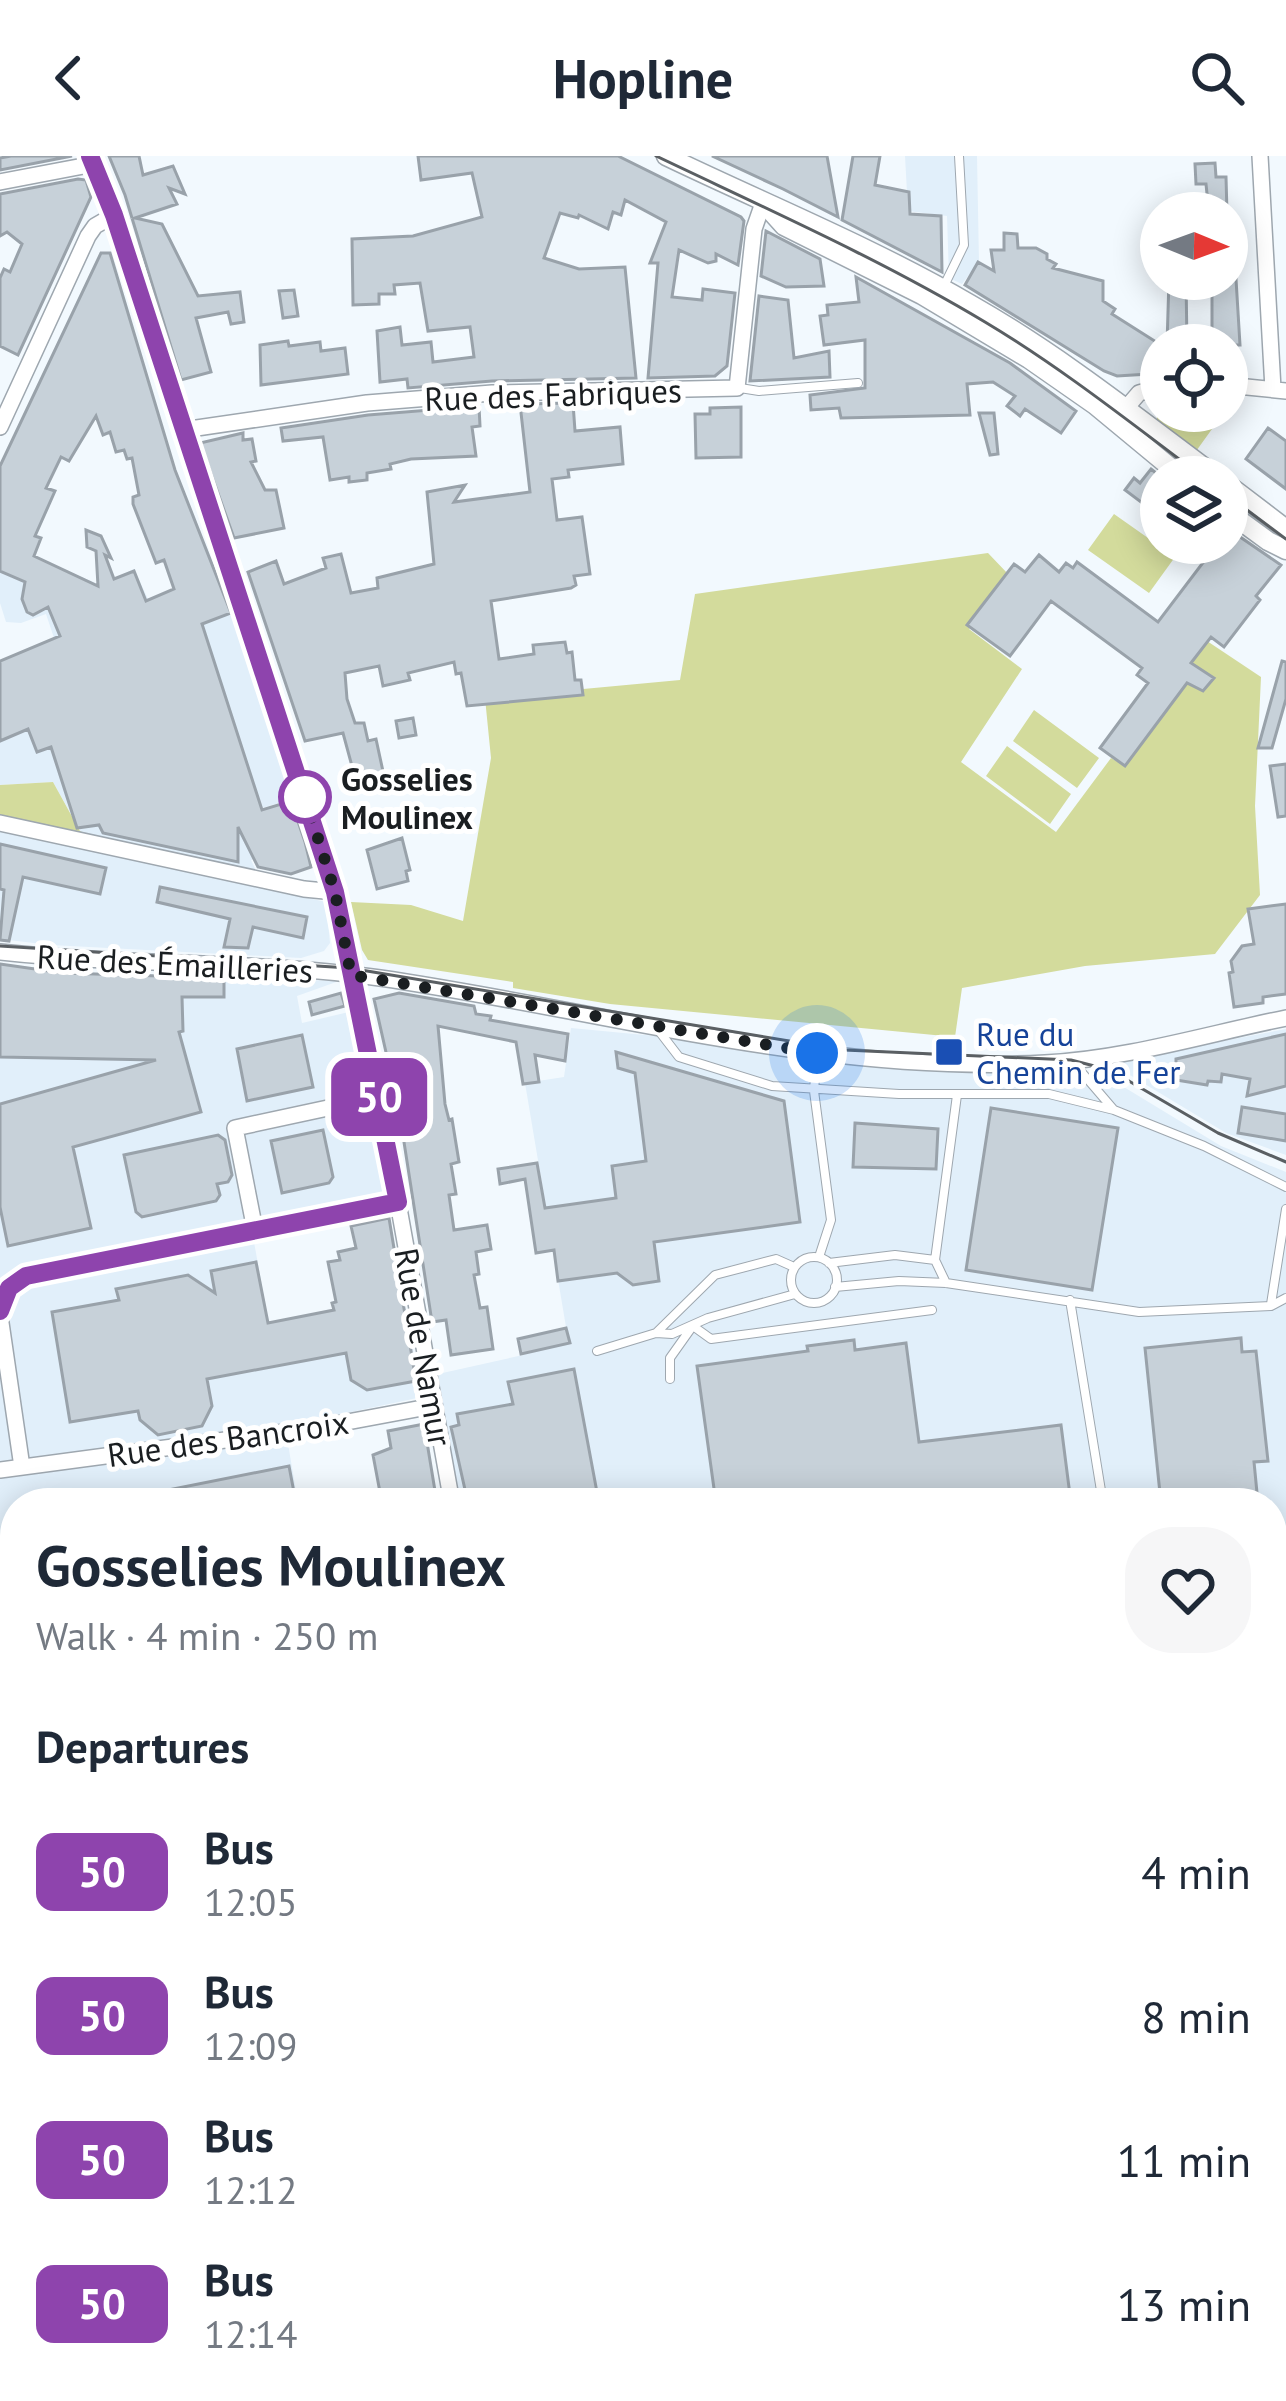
<!DOCTYPE html>
<meta charset="utf-8">
<style>
body{margin:0;font-family:"PT Sans",sans-serif;background:#f6f6f7;color:#1f2937;height:100vh;display:flex;flex-direction:column;font-size:45px;white-space:nowrap}
*{box-sizing:border-box;margin:0}
p{font-size:39px;color:#747a83}
.icon{flex:none;width:66px;height:66px;fill:none;stroke:currentColor;stroke-width:2;stroke-linecap:round;stroke-linejoin:round}
.map{position:relative;flex:1;overflow:hidden}
.drawer{position:absolute;left:0px;top:1332px;width:1287px;height:915px;display:flex;flex-direction:column;background:#fff;border-radius:48px 48px 0 0;box-shadow:0 6px 30px #0003}
.drawer>*{flex:none}
.badge{padding:0 24px;border-radius:18px;font-size:42px;line-height:78px}
.needle{width:78px;rotate:91deg}
.fabs{position:absolute;left:1140px;top:36px;display:grid;gap:24px}
.fabs a{display:grid;place-items:center;width:108px;height:108px;border-radius:50%;background:#fff;box-shadow:0 6px 30px #0003;font-size:60px}
.you{position:absolute;width:60px;height:60px;margin:-30px;border:9px solid #fff;border-radius:50%;background:#1a73e8;box-shadow:0 0 0 18px #1a73e833}
.map>.badge{position:absolute;translate:-50% -50%;box-shadow:0 0 0 6px #fff}
h2{padding:0 36px;font-size:45px;line-height:108px}
.round{display:grid;place-items:center;flex:none;width:126px;height:126px;border-radius:48px;background:#f6f6f7}
.summary{display:flex;align-items:center;justify-content:space-between;height:204px;padding:0 36px}
h1{font-size:57px;font-weight:700;line-height:90px}
ul{padding:0;list-style:none}
li{display:flex;align-items:center;gap:36px;height:144px;padding:0 36px}
li div{flex:1}
li b{display:block;font-size:45px}
li em{font-style:normal}
li .badge{min-width:132px;font-weight:700;text-align:center}
header{display:flex;justify-content:space-between;align-items:center;height:156px;padding:0 36px;background:#fff;font-size:54px;font-weight:700}
.map>svg:first-child{display:block}
.built{fill:#e1effa}
.green{fill:#d3db9c}
.building{fill:#c7d1d9;stroke:#99a2aa;stroke-width:3;fill-rule:evenodd}
.lines{fill:none;stroke-linecap:round;stroke-linejoin:round}
.service-casing{stroke:#9ea7af;stroke-width:10}
.minor-casing{stroke:#9ea7af;stroke-width:18}
.tertiary-casing{stroke:#9ea7af;stroke-width:21}
.primary-casing{stroke:#9ea7af;stroke-width:27}
.service{stroke:#fff;stroke-width:8}
.minor{stroke:#fff;stroke-width:15}
.tertiary{stroke:#fff;stroke-width:18}
.primary{stroke:#fff;stroke-width:24}
.tram{stroke:#5a5f63;stroke-width:3}
.line-casing{stroke:#fff;stroke-width:27}
.line{stroke:#8e44ad;stroke-width:18}
.walk{stroke:#1a1e21;stroke-width:12;stroke-dasharray:0 21.6}
.stop-dot{fill:#fff;stroke:#8e44ad;stroke-width:6}
.transit-dot{fill:#1a4fb4;stroke:#fff;stroke-width:4.5}
.labels{text-anchor:middle;dominant-baseline:central;stroke-width:10;stroke-linejoin:round;paint-order:stroke}
.street-label{font-size:33px;fill:#1a1e21;stroke:#fff}
.stop-label{font-size:33px;font-weight:bold;fill:#1a1e21;stroke:#fff;text-anchor:start}
.transit-label{font-size:33px;fill:#164399;stroke:#fff;text-anchor:start}
</style>
<header><svg class="icon" aria-label="back" viewBox="0 0 24 24"><path d="M15 5l-7 7 7 7"/></svg>Hopline<svg class="icon" aria-label="search" viewBox="0 0 24 24"><circle cx="10" cy="10" r="6"/><path d="M15 15l6 6"/></svg></header>
<div class="map">
<svg width="1286" height="2245" viewBox="0 0 1286 2245">
<rect width="100%" height="100%" fill="#f2f9fe"/>
<!-- built -->
<path class="built" d="M905,0H977L979,106L962,128L949,122L947,60L908,55Z
M0,386L100,429L134,413L148,443L190,426L231,457L299,641L239,659L267,698L251,704L257,717L99,688L81,676L53,626L0,629V526L6,503L54,482L46,458L21,467L6,466L0,447Z
M0,674L326,746L330,787L324,795L301,802L51,789L0,783Z
M0,808L61,817L339,825L297,840L302,867L349,856L390,1060L254,1086L267,1158L269,1166L403,1140L422,1241L285,1270L298,1347H15V1552H0Z
M571,872L697,884L894,911L1058,916L1109,922L1221,990L1286,1016V1586L1272,1587V1347H460L438,1218L523,1199L519,1183L566,1171L525,927L564,921Z
M1286,873V999L1226,977L1115,910L1133,902Z
M1272,1618H1286V2245H940L954,2232H1272Z"/>
<!-- green -->
<path class="green" d="M1161,249V255H1225L1194,298L1157,268V252Z
M1114,358L1175,401L1149,437L1088,394Z
M988,397L1009,419L969,473L1022,513L961,606L1056,676L1111,602L1118,606L1181,522L1204,483L1261,521L1255,650L1260,739L1215,798L1085,810L962,832L955,881L610,848L513,832V826L368,804L362,794L351,746L411,749L463,765L491,602L485,542L680,524L695,438Z
M1034,554L1099,602L1077,632L1013,585Z
M1007,590L1071,638L1050,668L986,620Z
M53,626L80,675L89,680L0,667V629Z
M0,1614L15,1615V1671L10,1648L0,1649Z
M1286,1751V2010H1272V1752Z
M629,2232H954L940,2245H652Z"/>
<!-- building -->
<path class="building" d="M11,0H72L0,14V2Z
M109,0H139L143,19L173,10L185,38L169,32L177,48L135,62L162,68L198,140L240,136L244,166L231,168L228,156L196,162L211,216L181,224L125,39Z
M418,0H618L741,61L744,65L738,109L716,98V105L708,107L679,94L672,141L702,144L703,133L735,137L727,210L715,220L648,222L658,107H650L666,66L625,44L621,59L613,56L608,73L579,59L578,62L560,57L544,102L579,113L625,111L636,222L492,225L408,232L407,223L380,226L377,175L400,171L402,189L431,186L433,206L474,201L470,171L428,175L420,127L394,129L395,138H379V148L353,149L352,83L413,80L482,61L472,17L421,24Z
M712,0H827L838,61L783,33Z
M853,0H880L875,29L909,36L910,58L941,60L942,116L842,64Z
M1215,7L1216,21H1226L1227,57H1209L1206,28H1196L1195,8Z
M78,23L86,24L91,41L18,199L0,190V122L4,113L10,116L22,88L7,76L0,80V38Z
M766,75L820,103L824,130L786,131L761,120Z
M1004,77L1017,78L1018,92H1036L1047,98V103L1056,108L1053,112L1103,125V145L1115,153L1112,158L1161,189L1149,218L1117,220L1104,215L965,129L978,106L994,115L991,94H1004Z
M101,97H110L175,314L231,457L202,468L262,654L291,645L305,686L311,711L291,718L258,711L238,671V706L103,677L99,669L77,672L51,591L37,596L28,573L0,585V505L60,480L48,451L33,459L27,456L22,443L25,426L0,415V310ZM96,260L103,279L110,276L116,296L124,294L127,303L132,302L139,339L133,341V348L156,407L164,404L174,433L146,445L134,415L114,423L105,399L111,402L101,380L86,374L87,391L96,395L98,430L34,400L41,382L35,380L55,335L46,332L61,301L69,305Z
M856,121L1010,207L1076,255L1061,277L1025,253L1020,260L1007,250L1015,240L993,226L967,228L970,259L841,262L839,252L811,254L810,239L865,232V184L824,189L820,160L828,159L827,149L859,146Z
M1169,123H1186L1187,189H1167Z
M1212,123H1236L1240,189H1212Z
M294,134L298,160L283,162L279,135Z
M759,140L788,144L794,202L829,195L830,221L750,225Z
M288,185L289,190L320,186L321,195L345,192L348,218L261,229L260,189Z
M573,247L575,275L620,271L623,308L568,314L569,321L552,323L557,364L582,361L590,418L574,420L576,429L571,432L491,445L499,503L534,498L533,489L565,486L567,497L572,496L575,524H581L583,539L467,550L461,517L456,518L454,506L408,517L410,524L383,530L379,510L345,517L347,543L355,567H364L368,585L376,583L384,620L356,625L343,577L305,585L248,416L276,405L284,428L326,412L323,402L341,398L351,437L378,432L377,422L434,408L427,336L465,329L454,346L530,336L520,248Z
M479,250L480,270L472,271L476,300L411,303L390,308L391,313L367,317V324L349,326V321L330,324L323,281L283,285L281,272L368,259Z
M741,251V301L696,302L695,258H710V252Z
M979,257H994L998,298L990,299Z
M1268,272L1286,285V333L1246,303Z
M243,277V284L252,283L256,305L251,306L265,334H276L284,372L234,382L200,287Z
M1151,313L1161,321V361L1125,334L1134,322L1140,327Z
M1227,372L1281,409L1256,440L1260,444L1224,491L1211,481L1191,507L1214,522L1203,535L1187,527L1125,610L1100,592L1148,527L1137,519L1142,512L1051,445L1010,500L967,469L1014,408L1025,416L1039,399L1059,416L1066,407L1073,412L1077,406L1158,466L1205,404L1182,387H1227Z
M1282,505L1286,506V543L1272,592H1258Z
M413,562L416,579L399,582L396,565Z
M1286,608V660L1278,661L1270,610Z
M402,682L410,714L406,715L408,725L377,733L367,694Z
M0,688L106,712L100,738L23,721L9,785L0,784L4,734L0,733Z
M160,731L307,761L303,782L253,771L248,792L224,791L230,763L157,746Z
M1286,748V838L1263,841V847L1234,851L1229,817L1233,816L1231,805L1242,790L1254,788L1248,753Z
M0,808L63,817L224,822V841H182L183,875L179,876L201,956L73,991L91,1072L8,1090L0,1051V948L156,904L0,901Z
M341,837L345,850L312,859L309,846Z
M399,837L474,850L476,858L491,860L490,864L568,878L565,905L535,899L539,926L523,928L516,886L438,870L445,948L449,964L452,963L459,1006L451,1008L456,1038L449,1039L454,1074L487,1069L491,1093L476,1096L479,1118L474,1119L480,1152L487,1151L493,1193L451,1199L446,1164L432,1166L399,954L374,843Z
M1286,878V930L1247,940L1250,923L1222,918L1221,926L1208,925L1207,929L1176,924V903Z
M302,879L313,931L247,945L237,893Z
M616,896L784,945L800,1066L654,1086L659,1125L633,1129L617,1117L558,1125L554,1094L536,1097L525,1023L500,1028L498,1013L537,1007L545,1052L616,1042L612,1010L646,1005L635,917L618,912Z
M1242,951L1286,958V985L1238,977Z
M991,952L1118,972L1092,1134L966,1114Z
M855,967L938,973L936,1013L853,1011Z
M323,974L333,1021L329,1027L282,1037L271,985Z
M218,979L225,984L232,1019L228,1026L217,1028L220,1039L216,1045L142,1061L136,1056L124,999Z
M389,1062L416,1225L367,1234L351,1224L346,1197L207,1223L212,1250L202,1270L158,1279L140,1264L138,1255L70,1266L52,1156L119,1144L116,1133L188,1119L215,1137L211,1115L256,1106L268,1167L334,1154L332,1147L336,1146L328,1106L340,1104L338,1096L356,1092L351,1070Z
M566,1172L570,1187L521,1198L518,1183Z
M1241,1182L1242,1196L1256,1195L1268,1305L1254,1306L1258,1347H1161L1145,1192Z
M854,1184L855,1194L906,1187L919,1286L1061,1269L1071,1347H716L697,1210L808,1195L807,1190Z
M574,1213L599,1347H468L451,1271L459,1269L457,1258L513,1248L508,1226Z
M424,1268L437,1347H382L373,1299L391,1292L388,1275Z
M289,1310L296,1347H138V1340Z
M15,1391V1499L0,1501V1393Z
M1272,1435H1286V1549L1272,1535Z
M0,1731L15,1759V1876L0,1852Z
M15,1989V2059L0,2048V2011Z
M9,2113L15,2120V2143L0,2152V2120Z"/>
<g class="lines">
<!-- service casing -->
<g class="service-casing">
<path id="service" d="M943,132L964,89L959,0
M740,232L759,235L858,227
M659,875L679,901L772,930L899,938H1049L1114,954
M817,897L814,935L831,1064L819,1101
M1072,905L1114,954L1204,990L1286,1031
M791 1124a23 23 0 1 1 46 0a23 23 0 1 1-46 0Z
M829,1107L895,1099L935,1104
M946,1127L935,1104L957,939
M835,1131L899,1125L946,1127L1139,1156L1271,1150L1286,1142
M1070,1144L1103,1347
M1271,1148L1286,1053
M693,1170L711,1183L932,1154
M657,1176L715,1119L776,1103L794,1111
M597,1195L656,1177L672,1178L708,1162L795,1138
M670,1223V1202L692,1171
M1272,2037H1286
M977,2232L1000,2245
M1059,2232L1091,2245"/>
</g>
<!-- minor casing -->
<g class="minor-casing">
<path id="minor" d="M90,0L260,500L335,736L379,941L452,1347
M1260,0L1273,233
M0,26L94,8
M1227,229L1286,235
M1121,258L1139,237L1161,231
M0,271L88,80L95,70L114,59
M183,274L367,247L492,237L737,232L754,73L763,47
M0,667L304,733L335,736
M0,796C126,810 254,804 380,822C600,854 821,919 1045,907C1126,903 1207,878 1286,862
M255,1074L235,972L379,941
M0,1155L9,1132L26,1121L398,1046
M0,1160L22,1311
M0,1314L315,1272L433,1250
M1272,1414H1286
M0,2070L15,2081
M200,2232L216,2245
M266,2232L271,2245
M461,2245L464,2232"/>
</g>
<!-- tertiary casing -->
<g class="tertiary-casing">
<path id="tertiary" d="M666,0C768,49 872,91 970,148C1058,198 1137,261 1217,321
M766,50L784,70L922,139L1029,203L1095,249L1182,321
M1227,328L1286,373
M1227,355L1268,385L1286,394"/>
</g>
<!-- primary casing -->
<g class="primary-casing">
<path id="primary" d="M0,1577H15
M1272,1596L1286,1597"/>
</g>
<!-- service -->
<use href="#service" class="service"/>
<!-- minor -->
<use href="#minor" class="minor"/>
<!-- tertiary -->
<use href="#tertiary" class="tertiary"/>
<!-- primary -->
<use href="#primary" class="primary"/>
<!-- tram -->
<path class="tram" d="M656,0C767,53 880,103 985,166C1062,212 1132,268 1203,321
M1227,339L1286,383
M0,790L349,812L844,894L1071,904L1110,914L1218,977L1286,1006"/>
</g>
<g class="lines">
<!-- line casing -->
<g class="line-casing">
<path id="line" d="M0,1155L9,1132L26,1120L398,1046L335,736L114,59L90,0"/>
</g>
<!-- line -->
<use href="#line" class="line"/>
<!-- walk -->
<path class="walk" d="M305,641L335,736L351,819L817,897"/>
</g>
<!-- markers -->
<circle class="stop-dot" cx="305" cy="641" r="24"/>
<rect class="transit-dot" x="934" y="881" width="30" height="30" rx="6"/>
<g class="labels">
<!-- street labels -->
<g class="street-label">
<text transform="translate(553 238) rotate(-2)">Rue des Fabriques</text>
<text transform="translate(175 807) rotate(3)">Rue des Émailleries</text>
<text transform="translate(424 1191) rotate(80)">Rue de Namur</text>
<text transform="translate(228 1282) rotate(-8)">Rue des Bancroix</text>
</g>
<!-- stop labels -->
<g class="stop-label">
<text x="341" y="622">Gosselies<tspan x="341" dy="38">Moulinex</tspan></text>
</g>
<!-- transit labels -->
<g class="transit-label">
<text x="976" y="877">Rue du<tspan x="976" dy="38">Chemin de Fer</tspan></text>
</g>
</g>
</svg>
<div class="fabs">
<a><svg class="needle" viewBox="-14 -14 28 28"><path d="M0-13l5 13h-10z" fill="#e53935"/><path d="M0 13l5-13h-10z" fill="#747a83"/></svg></a>
<a><svg class="icon" aria-label="locate" viewBox="0 0 24 24"><circle cx="12" cy="12" r="6"/><path d="M12 2v4M12 18v4M2 12h4M18 12h4"/></svg></a>
<a><svg class="icon" aria-label="layers" viewBox="0 0 24 24"><path d="M12 4l9 5-9 5-9-5zM3 14l9 5 9-5"/></svg></a>
</div>
<div class="you" style="left:817px;top:897px"></div>
<b class="badge" style="left:379px;top:941px;background:#8e44ad;color:#fff">50</b>
<section class="drawer">
<div class="summary"><div><h1>Gosselies Moulinex</h1><p>Walk · 4 min · 250 m</p></div><a class="round"><svg class="icon" aria-label="heart" viewBox="0 0 24 24"><path d="M12 20l-8-8c-3-5 5-10 8-4 3-6 11-1 8 4z"/></svg></a></div>
<h2>Departures</h2>
<ul>
<li><span class="badge" style="background:#8e44ad;color:#fff">50</span><div><b>Bus</b><p>12:05</p></div><em>4 min</em></li>
<li><span class="badge" style="background:#8e44ad;color:#fff">50</span><div><b>Bus</b><p>12:09</p></div><em>8 min</em></li>
<li><span class="badge" style="background:#8e44ad;color:#fff">50</span><div><b>Bus</b><p>12:12</p></div><em>11 min</em></li>
<li><span class="badge" style="background:#8e44ad;color:#fff">50</span><div><b>Bus</b><p>12:14</p></div><em>13 min</em></li>
</ul>
</section>
</div>
